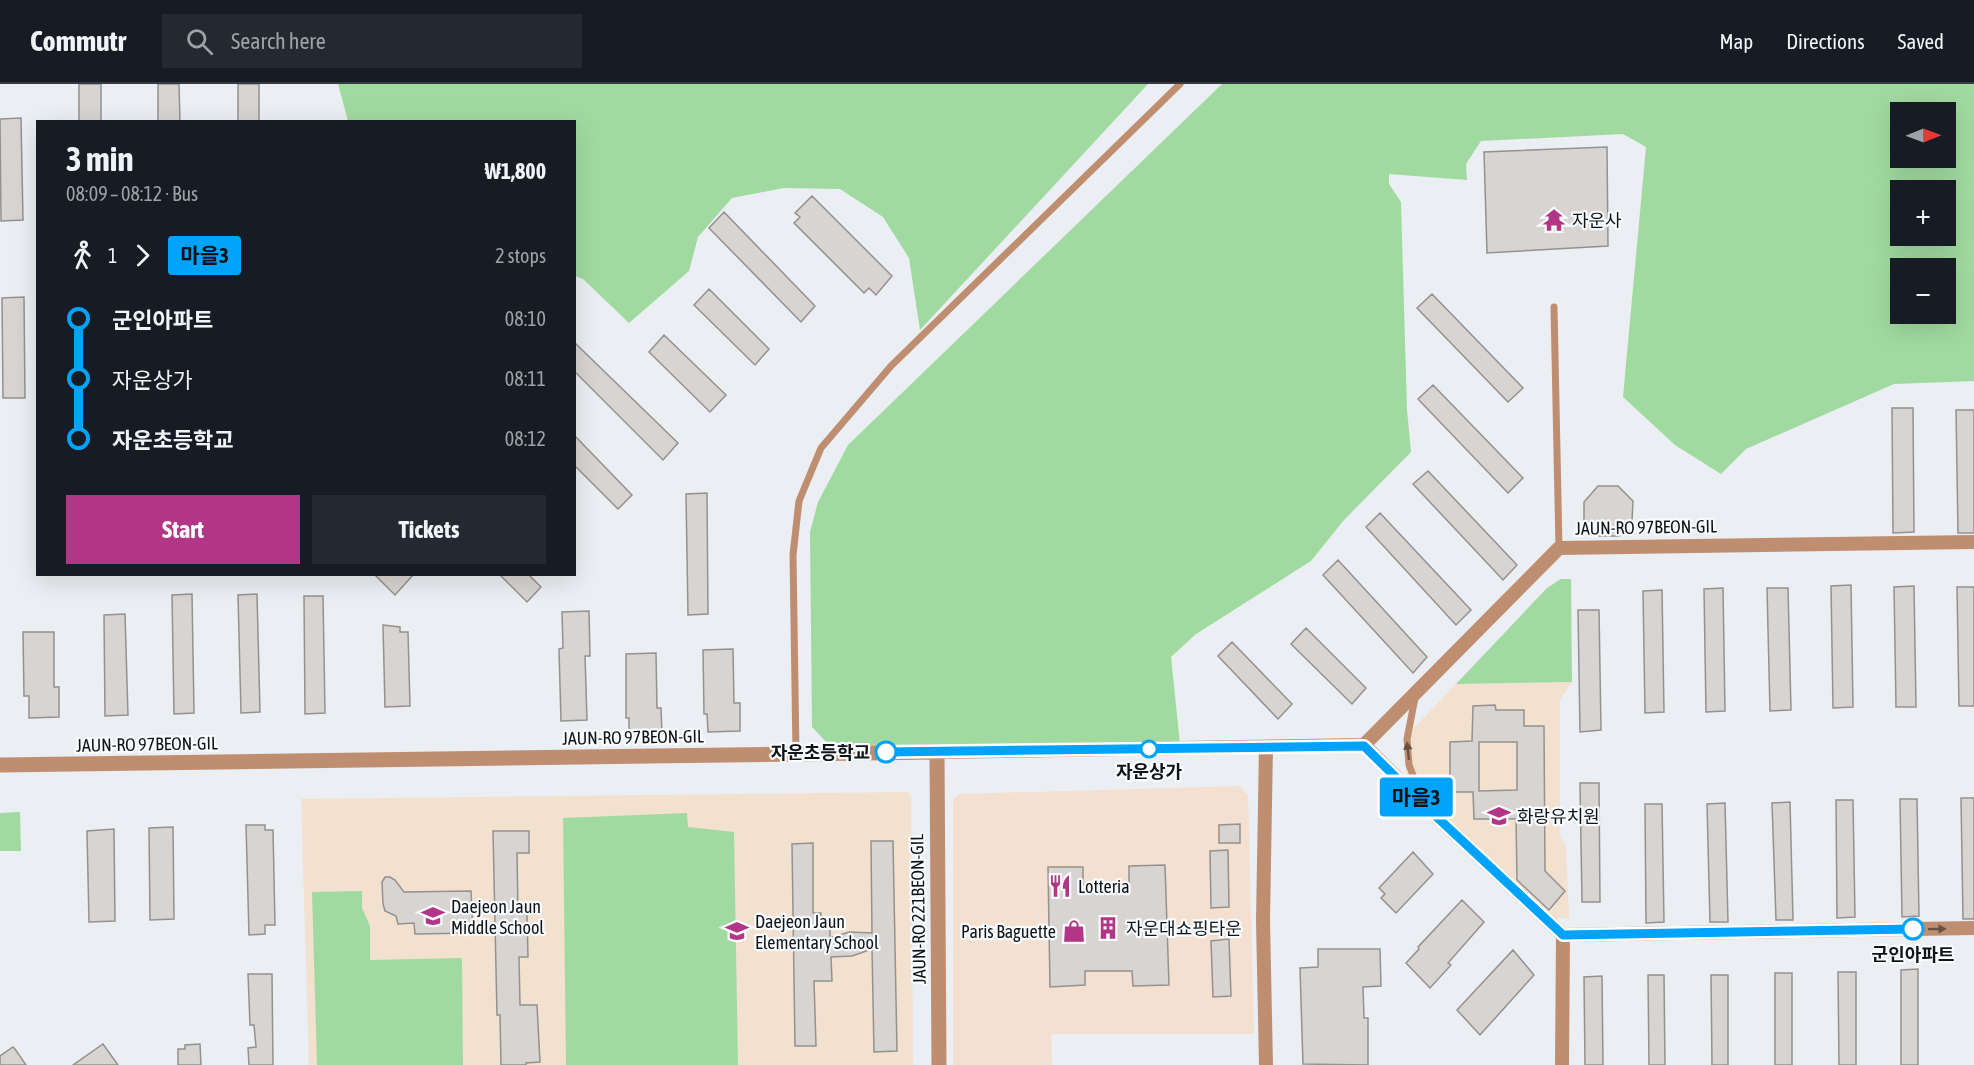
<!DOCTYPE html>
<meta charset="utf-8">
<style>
body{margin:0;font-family:"Asap Condensed","Noto Sans KR",sans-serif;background:#242831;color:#f1f3f6;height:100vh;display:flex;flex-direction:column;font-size:22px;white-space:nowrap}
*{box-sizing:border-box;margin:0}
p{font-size:20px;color:#9ea1a6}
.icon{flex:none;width:33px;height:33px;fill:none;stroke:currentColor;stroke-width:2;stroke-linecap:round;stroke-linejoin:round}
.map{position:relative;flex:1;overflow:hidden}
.side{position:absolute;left:36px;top:36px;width:540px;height:456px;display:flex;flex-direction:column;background:#171b24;border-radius:0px;box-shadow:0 6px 24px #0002}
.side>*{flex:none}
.badge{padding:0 12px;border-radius:4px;font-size:21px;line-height:39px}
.needle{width:39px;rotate:89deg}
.fabs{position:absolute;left:1890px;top:18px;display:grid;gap:12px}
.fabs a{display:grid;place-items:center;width:66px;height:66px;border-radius:0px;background:#171b24;box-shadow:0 6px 24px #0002;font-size:30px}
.map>.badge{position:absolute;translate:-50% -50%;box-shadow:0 0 0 3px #fff}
.legs{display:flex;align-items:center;gap:9px;height:66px;padding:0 30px;font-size:20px}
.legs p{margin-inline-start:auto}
.headline{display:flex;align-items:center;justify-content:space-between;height:102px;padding:0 30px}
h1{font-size:33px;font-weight:700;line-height:45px}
.cta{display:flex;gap:12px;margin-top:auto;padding:12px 30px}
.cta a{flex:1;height:69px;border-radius:0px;background:#b33686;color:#fff;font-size:24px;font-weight:700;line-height:69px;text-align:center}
.cta a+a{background:#242831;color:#f1f3f6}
ul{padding:0 30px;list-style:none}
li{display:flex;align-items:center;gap:21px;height:60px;font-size:22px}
li i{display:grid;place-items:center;width:9px;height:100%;margin:0 8px;background:currentColor}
li i::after{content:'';width:15px;height:15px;margin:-8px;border:4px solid;border-radius:50%;background:#171b24}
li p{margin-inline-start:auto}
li:first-child i{background:linear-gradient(#0000 50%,currentColor 0)}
li:last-child i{background:linear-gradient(currentColor 50%,#0000 0)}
header{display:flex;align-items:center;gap:36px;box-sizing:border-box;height:84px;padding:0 30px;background:#171b24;border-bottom:2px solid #363941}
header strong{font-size:28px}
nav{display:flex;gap:33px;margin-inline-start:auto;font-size:21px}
.search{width:420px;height:54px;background:#242831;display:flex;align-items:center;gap:15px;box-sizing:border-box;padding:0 21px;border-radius:0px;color:#9ea1a6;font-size:22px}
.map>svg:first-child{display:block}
.commercial{fill:#f4e0d1}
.education{fill:#f3e1d0}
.green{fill:#a1daa0;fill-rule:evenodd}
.building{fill:#d7d4d1;stroke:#94918e;stroke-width:1.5;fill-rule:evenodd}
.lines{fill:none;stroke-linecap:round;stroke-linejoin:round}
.service{stroke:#bf8e71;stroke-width:7}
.minor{stroke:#bf8e71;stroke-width:14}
.tertiary{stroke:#bf8e71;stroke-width:15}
.oneway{fill:#685042}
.line-1-casing{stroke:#fff;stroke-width:14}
.line-1{stroke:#00a3fb;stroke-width:9}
.stop-1-dot{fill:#fff;stroke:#00a3fb;stroke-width:3}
.labels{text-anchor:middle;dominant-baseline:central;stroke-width:4.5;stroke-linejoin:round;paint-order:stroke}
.poi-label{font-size:18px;fill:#121314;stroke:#f9fcff;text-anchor:start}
.street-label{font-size:18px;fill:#121314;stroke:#f9fcff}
.stop-label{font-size:18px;font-weight:bold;fill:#121314;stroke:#f9fcff}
</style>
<header>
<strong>Commutr</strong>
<div class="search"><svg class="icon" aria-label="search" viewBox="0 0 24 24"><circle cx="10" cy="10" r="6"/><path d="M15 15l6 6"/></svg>Search here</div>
<nav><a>Map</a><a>Directions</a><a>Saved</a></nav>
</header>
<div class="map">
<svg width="1974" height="981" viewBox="0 0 1974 981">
<rect width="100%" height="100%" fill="#ebeef2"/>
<!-- commercial -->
<path class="commercial" d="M1239,702L1248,711L1254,950H1051L1052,981H953V715L960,710Z"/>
<!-- education -->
<path class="education" d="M1572,598L1560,616V753L1566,762L1569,834L1545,835L1410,701L1406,686V673L1408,656L1412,646L1456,600Z
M907,708L911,712L913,981H309L301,715Z"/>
<!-- green -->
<path class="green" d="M338,0H1148L920,246L909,174L883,133L840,105L784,104L732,114L698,153L689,187L629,239L583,195L575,192L574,38L348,37Z
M1222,0H1974V297L1894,300L1746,365L1721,390L1675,361L1623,313L1646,63L1623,50L1481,57L1466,80L1467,96L1389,90V100L1401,118L1407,326L1411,368L1344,436L1311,477L1196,550L1171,573L1180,660L829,661L812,643L810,448L818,418L848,361ZM1900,28H1946V74H1900ZM1900,106H1946V152H1900ZM1900,184H1946V230H1900Z
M1561,495H1571L1572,598L1456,600L1547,504Z
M20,728L21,767H0V729Z
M687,729L688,743L734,748L738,981H566L563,734Z
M362,807V824L370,842V876L461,874L462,876L463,981H317L312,808Z"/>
<!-- building -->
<path class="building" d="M79,0H101V38H79Z
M158,0H179L180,38H158Z
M238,0H259V38H238Z
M21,34L23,136L1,137L0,35Z
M1607,63L1608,162L1487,169L1484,68Z
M812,112L892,192L876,211L869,204L864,209L794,139L800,133L795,129Z
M724,128L815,222L801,238L709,144Z
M709,205L769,265L755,281L694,221Z
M1432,210L1523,304L1508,318L1417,224Z
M24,213L25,314H3L2,214Z
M664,251L726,311L710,328L649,268Z
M574,258L678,359L663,376L574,287Z
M1433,301L1523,394L1508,409L1418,315Z
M1892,324H1913L1914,448L1893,449Z
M1956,326H1974V449H1958Z
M574,351L632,411L618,425L574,381Z
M1428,387L1517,481L1503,496L1413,400Z
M1598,402H1618L1633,417L1632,437L1619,452H1599L1584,438V418Z
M707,409L708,530L688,531L686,410Z
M1380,429L1471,526L1456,541L1366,443Z
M1338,476L1427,573L1413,589L1323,491Z
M374,490H414L395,511Z
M499,490H528L541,503L527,518Z
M1851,501L1853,623L1833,624L1831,502Z
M1914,502L1916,623H1896L1894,503Z
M1957,503H1974V622H1959Z
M1723,504L1725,627L1706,628L1704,505Z
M1767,504H1788L1791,626L1770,627Z
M1662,506L1664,628L1645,629L1643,507Z
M192,510L194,629L174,630L172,511Z
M257,510L260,628L241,629L238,511Z
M304,512H323L325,629L305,630Z
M1578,526H1599L1601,646L1580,648Z
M589,527L590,572H585L587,636L561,637L559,565L563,564L562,528Z
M125,530L128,631L105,632L104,531Z
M383,541L400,543V548H408L410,622L385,623Z
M1306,544L1366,604L1352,620L1291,560Z
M23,548H54V603H59V633L29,634V612H24Z
M1232,558L1292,620L1278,635L1218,572Z
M733,565L734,619H740V647L708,648L707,630H704L703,566Z
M656,569L657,624H661L662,650H629V634H626V570Z
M1495,621L1496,626H1524V642H1544L1545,787L1565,807L1549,826L1517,796L1516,735H1474L1473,708H1450V658L1472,657L1473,622ZM1479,658H1517V706L1479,707Z
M1580,699H1599L1600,818H1582Z
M1961,714H1974V835H1963Z
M1900,715H1917L1919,832L1902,833Z
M1836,716H1853L1855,833L1837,834Z
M1790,718L1793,836H1776L1772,719Z
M1725,719L1728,838H1710L1707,720Z
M1645,720H1662L1664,838L1646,839Z
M1240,740V759H1219V741Z
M246,741H265V746H273L275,841H265V850L249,851Z
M173,743L174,835L150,836L149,744Z
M114,745L115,837L89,838L87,747Z
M493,747H529V769H517L518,830H527L528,873H519L520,921H537L540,978L526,979V981H501L500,931H497Z
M871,757H893L897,967L874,968L872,865L852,872L831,873L832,897H814L816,962H795L792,760L813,759V829H821V838H830V854L849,848L872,849Z
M1228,766L1229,823L1211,824L1210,767Z
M1413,768L1433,790L1396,829L1381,814L1385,810L1379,804Z
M1165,781L1169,901L1133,902L1132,887H1085V901L1050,903L1048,783H1083V801L1129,800V782Z
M385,793H390L395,796L404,808L471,807L473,849L415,850L414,839L398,840L396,832L385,827L383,820L382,798Z
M1462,816L1484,838L1448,879L1451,881L1430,904L1406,879L1419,865L1418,863Z
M1229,855L1231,912L1213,913L1211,857Z
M1318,865H1380L1381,902L1363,903L1364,934H1368V981L1303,980L1300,884L1318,883Z
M1513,866L1534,891L1480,951L1457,926Z
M1918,885V981H1901V886Z
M1838,888H1856V981H1839Z
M1775,889H1792V981H1775Z
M248,890H272L273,981H249L248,964L256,963L254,941H250Z
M1648,891H1664L1665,981H1649Z
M1711,891H1728V981H1712Z
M1602,892L1603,981H1585L1584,893Z
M103,960L118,981H73Z
M200,960L201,981H178V965H185V961Z
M13,963L15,965L26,981H0V972Z"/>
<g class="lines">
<!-- service -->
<path class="service" d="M1554,223L1559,464
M1415,614L1407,655L1409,681L1422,714
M796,670L793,471L799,417L821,364L891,282L1180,0"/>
<!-- minor -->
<path class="minor" d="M1364,661L1425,722L1563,851L1974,844
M937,668L1364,661L1559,464L1974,458
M1266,981L1263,836L1266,663
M1562,981L1563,851"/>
<!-- tertiary -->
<path class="tertiary" d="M0,681L937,668L939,981"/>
</g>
<!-- one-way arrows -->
<defs><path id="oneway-solid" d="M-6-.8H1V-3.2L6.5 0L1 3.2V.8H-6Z" transform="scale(1.5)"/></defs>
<g class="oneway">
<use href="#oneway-solid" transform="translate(1408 667) rotate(-96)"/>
<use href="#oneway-solid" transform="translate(1937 845) rotate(-1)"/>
</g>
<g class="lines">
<!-- line-1 casing -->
<g class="line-1-casing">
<path id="line-1" d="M886,668L1364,662L1425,722L1563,851L1913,845"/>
</g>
<!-- line-1 -->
<use href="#line-1" class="line-1"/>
</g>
<!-- icons -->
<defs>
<g id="temple-bare" transform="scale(1.8)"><path d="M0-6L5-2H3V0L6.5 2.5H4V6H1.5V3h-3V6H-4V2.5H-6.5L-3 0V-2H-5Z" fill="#b33686" stroke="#f9fcff" stroke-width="2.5" paint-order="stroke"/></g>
<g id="school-bare" transform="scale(1.8)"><path d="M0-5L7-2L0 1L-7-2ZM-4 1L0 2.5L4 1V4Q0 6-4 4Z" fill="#b33686" stroke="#f9fcff" stroke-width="2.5" paint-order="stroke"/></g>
<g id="restaurant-bare" transform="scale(1.8)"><path d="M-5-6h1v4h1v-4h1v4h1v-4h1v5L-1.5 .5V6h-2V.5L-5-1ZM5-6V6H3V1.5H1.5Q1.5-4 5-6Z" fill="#b33686" stroke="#f9fcff" stroke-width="2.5" paint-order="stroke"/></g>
<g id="building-bare" transform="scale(1.8)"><path d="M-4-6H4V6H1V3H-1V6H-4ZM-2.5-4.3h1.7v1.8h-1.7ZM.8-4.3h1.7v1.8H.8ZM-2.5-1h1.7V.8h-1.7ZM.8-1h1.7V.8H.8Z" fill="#b33686" stroke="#f9fcff" stroke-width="2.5" paint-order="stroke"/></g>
<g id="shop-bare" transform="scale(1.8)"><path d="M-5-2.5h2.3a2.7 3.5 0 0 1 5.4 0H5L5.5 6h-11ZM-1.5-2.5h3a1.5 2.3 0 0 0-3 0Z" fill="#b33686" stroke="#f9fcff" stroke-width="2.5" paint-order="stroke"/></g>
</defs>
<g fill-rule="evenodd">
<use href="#temple-bare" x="1554" y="136"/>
<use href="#school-bare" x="1499" y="732"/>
<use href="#restaurant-bare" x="1060" y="802"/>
<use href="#school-bare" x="433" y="832"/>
<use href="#building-bare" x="1108" y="844"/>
<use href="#school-bare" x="737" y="847"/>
<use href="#shop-bare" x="1074" y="847"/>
</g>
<!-- markers -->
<g class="stop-1-dot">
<circle cx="1149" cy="665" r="8"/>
<circle cx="886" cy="668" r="10"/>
<circle cx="1913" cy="845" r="10"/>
</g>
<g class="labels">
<!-- poi labels -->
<g class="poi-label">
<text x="1572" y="136">자운사</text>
<text x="1517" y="732">화랑유치원</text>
<text x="1078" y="802">Lotteria</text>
<text x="451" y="822">Daejeon Jaun<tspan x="451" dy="21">Middle School</tspan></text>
<text x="755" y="837">Daejeon Jaun<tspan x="755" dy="21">Elementary School</tspan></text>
<text x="1126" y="844">자운대쇼핑타운</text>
<text x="1056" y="847" text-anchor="end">Paris Baguette</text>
</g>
<!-- street labels -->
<g class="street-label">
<text transform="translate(1646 443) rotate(-1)">JAUN-RO 97BEON-GIL</text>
<text transform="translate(633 653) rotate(-1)">JAUN-RO 97BEON-GIL</text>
<text transform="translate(147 660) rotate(-1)">JAUN-RO 97BEON-GIL</text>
<text transform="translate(918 825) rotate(-91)">JAUN-RO 221BEON-GIL</text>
</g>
<!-- stop labels -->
<g class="stop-label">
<text x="870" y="668" text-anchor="end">자운초등학교</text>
<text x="1149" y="687">자운상가</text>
<text x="1913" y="870">군인아파트</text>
</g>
</g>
</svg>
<div class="fabs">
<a><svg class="needle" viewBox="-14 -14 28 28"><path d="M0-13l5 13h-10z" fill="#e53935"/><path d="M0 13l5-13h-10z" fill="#9ea1a6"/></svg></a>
<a>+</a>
<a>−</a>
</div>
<b class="badge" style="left:1416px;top:713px;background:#00a3fb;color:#111">마을3</b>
<section class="side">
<div class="headline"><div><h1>3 min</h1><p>08:09 – 08:12 · Bus</p></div><b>₩1,800</b></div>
<div class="legs"><svg class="icon" aria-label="walk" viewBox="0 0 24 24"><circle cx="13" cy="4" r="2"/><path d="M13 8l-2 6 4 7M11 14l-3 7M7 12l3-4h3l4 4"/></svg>1<svg class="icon" aria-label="forward" viewBox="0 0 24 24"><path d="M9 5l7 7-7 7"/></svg><b class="badge" style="background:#00a3fb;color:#111">마을3</b><p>2 stops</p></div>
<ul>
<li><i style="color:#00a3fb"></i><b>군인아파트</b><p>08:10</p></li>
<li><i style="color:#00a3fb"></i><span>자운상가</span><p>08:11</p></li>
<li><i style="color:#00a3fb"></i><b>자운초등학교</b><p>08:12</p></li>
</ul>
<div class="cta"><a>Start</a><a>Tickets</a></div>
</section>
</div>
